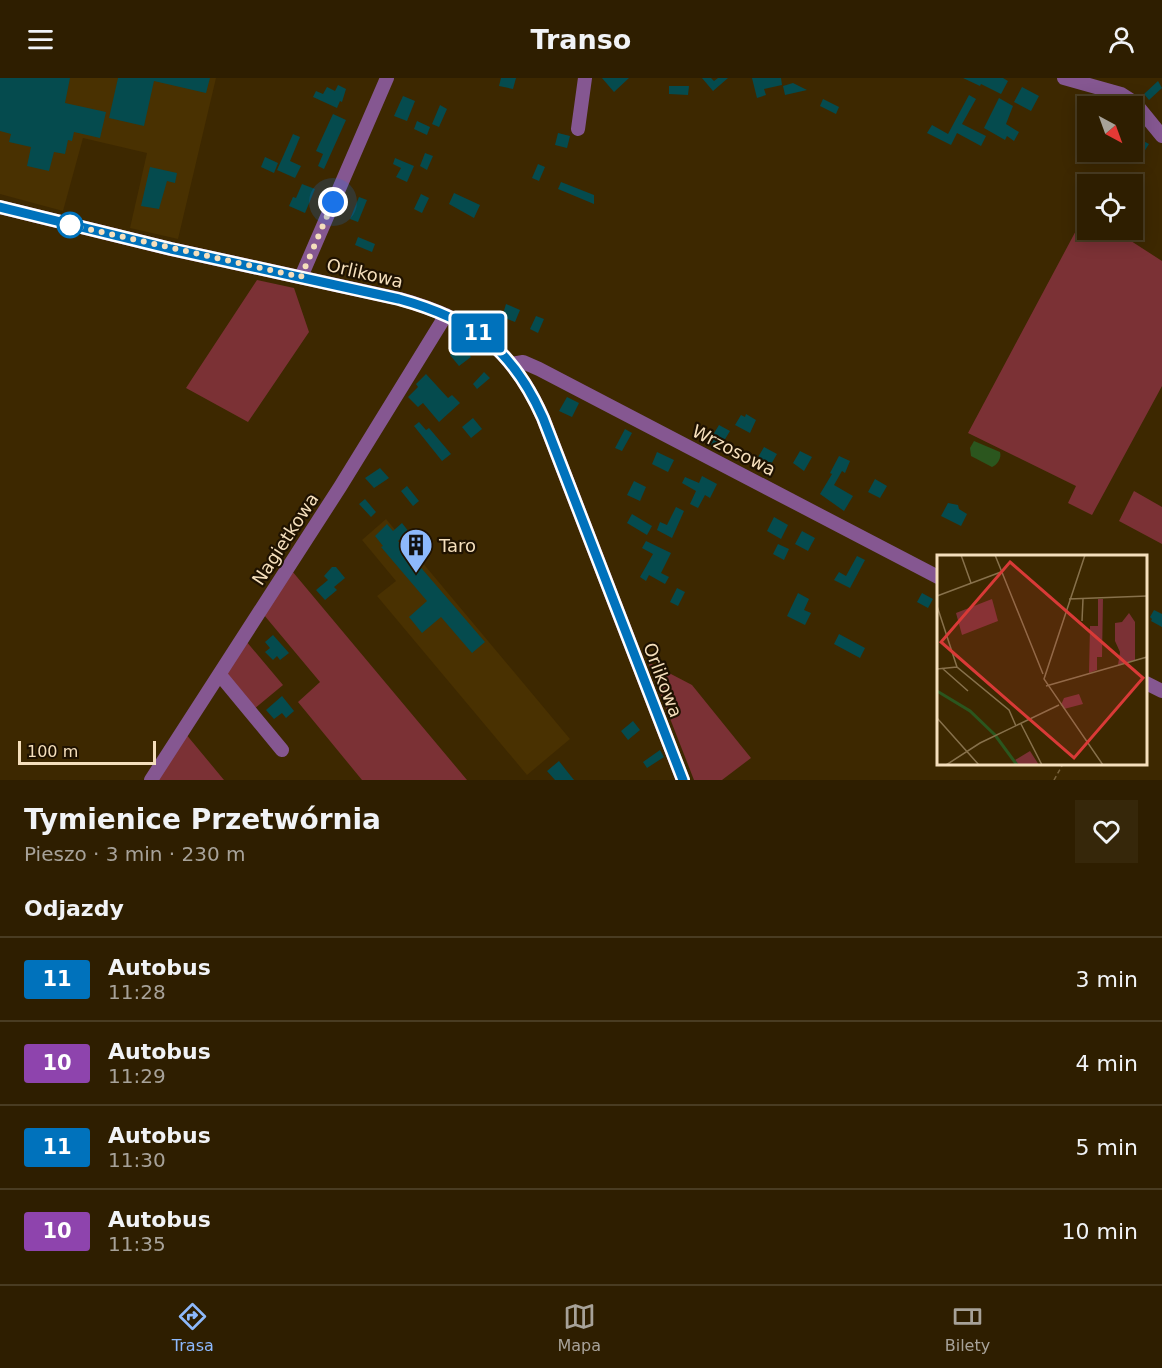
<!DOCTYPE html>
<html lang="pl">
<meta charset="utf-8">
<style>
body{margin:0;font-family:"DejaVu Sans",sans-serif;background:#36270a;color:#f1f3f6;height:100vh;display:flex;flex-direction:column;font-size:22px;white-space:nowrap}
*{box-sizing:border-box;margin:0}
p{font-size:20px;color:#a7a299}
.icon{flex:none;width:33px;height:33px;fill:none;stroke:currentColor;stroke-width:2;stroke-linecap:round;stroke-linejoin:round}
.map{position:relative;height:702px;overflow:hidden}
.side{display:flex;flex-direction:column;background:#2e1e00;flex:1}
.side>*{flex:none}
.badge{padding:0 12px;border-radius:4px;font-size:21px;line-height:39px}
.needle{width:39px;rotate:139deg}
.fabs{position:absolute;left:1077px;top:18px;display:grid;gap:12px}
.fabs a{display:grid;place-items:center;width:66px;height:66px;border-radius:0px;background:#2e1e00;box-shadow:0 3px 15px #0003,0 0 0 2px #493c22;font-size:30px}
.scale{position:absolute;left:18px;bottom:15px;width:138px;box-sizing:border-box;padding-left:6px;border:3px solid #f5dfbc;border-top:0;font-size:16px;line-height:21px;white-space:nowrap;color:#f5dfbc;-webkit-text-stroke:4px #1f1200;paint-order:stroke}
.you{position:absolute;width:30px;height:30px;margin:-15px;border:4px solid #fff;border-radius:50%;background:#1a73e8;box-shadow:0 0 0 9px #1a73e833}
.map>.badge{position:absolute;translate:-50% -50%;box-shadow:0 0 0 3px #fff}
h2{padding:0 24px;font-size:22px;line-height:54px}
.round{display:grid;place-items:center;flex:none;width:63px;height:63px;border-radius:0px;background:#36270a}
.head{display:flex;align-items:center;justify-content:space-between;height:102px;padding:0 24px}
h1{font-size:28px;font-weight:600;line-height:45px}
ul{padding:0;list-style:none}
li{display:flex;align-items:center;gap:18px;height:84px;padding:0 24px;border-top:2px solid #493c22}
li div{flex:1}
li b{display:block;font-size:22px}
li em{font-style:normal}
li .badge{min-width:66px;font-weight:700;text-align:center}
header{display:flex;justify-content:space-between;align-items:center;height:78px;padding:0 24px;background:#2e1e00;font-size:27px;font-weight:600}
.tabs{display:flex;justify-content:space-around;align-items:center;height:84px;border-top:2px solid #493c22;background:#2e1e00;font-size:16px;color:#a7a299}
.tabs a{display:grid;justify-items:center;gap:3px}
.tabs .active{color:#8db9fc}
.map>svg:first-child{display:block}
.built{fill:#493101}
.green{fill:#7b3135}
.water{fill:#2b561e}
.building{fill:#054b4e}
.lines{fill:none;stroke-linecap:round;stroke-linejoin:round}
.path{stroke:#78623c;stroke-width:1.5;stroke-dasharray:4.5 3;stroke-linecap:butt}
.minor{stroke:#855791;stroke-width:14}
.line-casing{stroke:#fff;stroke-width:14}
.line{stroke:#0072bc;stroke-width:9}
.walk{stroke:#f5dfbc;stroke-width:6;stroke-dasharray:0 10.8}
.stop-dot{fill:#fff;stroke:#0072bc;stroke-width:3}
.labels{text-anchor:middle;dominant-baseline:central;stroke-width:4.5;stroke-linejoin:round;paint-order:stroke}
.street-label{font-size:18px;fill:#f5dfbc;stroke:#1f1200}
.poi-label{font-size:18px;fill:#f5dfbc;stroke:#1f1200;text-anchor:start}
.inset-river{fill:none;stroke:#2b561e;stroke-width:3}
.inset-road{fill:none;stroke:#87714b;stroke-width:1.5}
.view{fill:#d93a37;fill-opacity:0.15;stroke:#d93a37;stroke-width:3}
.inset-edge{fill:none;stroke:#f5dfbc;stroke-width:3}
</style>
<header><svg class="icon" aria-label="menu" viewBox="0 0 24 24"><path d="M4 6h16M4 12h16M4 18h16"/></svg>Transo<svg class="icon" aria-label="person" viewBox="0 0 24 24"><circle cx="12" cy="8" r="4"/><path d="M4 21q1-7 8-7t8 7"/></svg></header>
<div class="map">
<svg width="1162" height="702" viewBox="0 0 1162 702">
<rect width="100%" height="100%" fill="#3d2800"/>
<!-- built -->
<path class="built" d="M0,0H216L178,161L130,150L147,75L83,60L63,133L0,116Z
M386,441L570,661L527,697L377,518L396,503L362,462Z"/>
<!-- green -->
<path class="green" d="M1087,132L1088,152H1114L1162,183V308L1092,437L1068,425L1076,408L968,355Z
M257,202L294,210L309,254L248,344L186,310Z
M1134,413L1162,429V466L1119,443Z
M292,493L467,702H362L298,624L320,604L264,537Z
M246,563L283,607L254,631L225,595Z
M648,584L692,607L751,680L722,702H694Z
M185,655L224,702H154Z"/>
<!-- water -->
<path class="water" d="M974,363L1000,374C1002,380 997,387 992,389L971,378L970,370Z"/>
<!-- building -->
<path class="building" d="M0,0H70L65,25L106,34L100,60L74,54L72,63L68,62L65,76L54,74L49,93L27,88L31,69L9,64L11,56L0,53Z
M118,0H210L206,15L154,3L144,48L109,40Z
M501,0H516L513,11L499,8Z
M602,0H629L614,14Z
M702,0H711L714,3L718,0H728L713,13Z
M752,0H781L782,7L764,11L766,17L757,20Z
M963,0H1003L1008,3L1001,16L981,6L980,8Z
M1158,3L1162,10L1149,22L1144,16Z
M793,5L807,12L785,17L783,8Z
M338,7L346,11L342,24L340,23L337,30L313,19L316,13L323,16L327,9L335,13Z
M669,8H689L688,17L669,16Z
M1022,9L1039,18L1031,33L1014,24Z
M969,17L976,21L962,46L986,58L981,68L957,55L951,67L927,55L932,47L948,56Z
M403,18L415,23L407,43L394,38Z
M999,20L1013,28L1006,46L1019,54L1014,63L1007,58L1005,62L984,50Z
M823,21L839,29L836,36L820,28Z
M440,27L447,31L439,49L432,46Z
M333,36L346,42L324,91L318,88L323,76L316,73Z
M417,43L430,49L427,57L414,51Z
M558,55L570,58L567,70L555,67Z
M293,56L300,59L290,83L301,88L295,100L277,92Z
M1136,59L1149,66L1142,77L1132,71V66Z
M425,75L433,78L427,92L420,88Z
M265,79L278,85L274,95L261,89Z
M395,80L414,88L407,104L396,99L401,90L393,86Z
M538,86L545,89L539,103L532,100Z
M150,89L177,95L175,105L167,103L159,131L141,128Z
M561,104L594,117V126L558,111Z
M302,106L315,111L305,135L289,128L293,119L296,120Z
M454,115L480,127L474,140L449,126Z
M421,116L429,120L422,135L414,131Z
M359,119L367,122L358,144L350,141Z
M358,159L375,166L372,174L355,167Z
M506,226L520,232L515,244L502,239Z
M536,238L544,241L538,255L530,251Z
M462,267L471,279L459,288L450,277Z
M484,294L490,300L477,311L473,306Z
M426,296L448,320L452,317L460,325L439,344L423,325L418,329L408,319L418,309L416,306Z
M567,319L579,325L572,339L559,333Z
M746,336L756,342L750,355L735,347L741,337L745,339Z
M473,340L482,351L471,360L462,349Z
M419,344L426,352L429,350L451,376L442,383L414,348Z
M719,347L730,353L719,371L708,365Z
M625,351L632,355L622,373L615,370Z
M764,369L777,376L770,388L757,381Z
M800,373L812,379L804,393L793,385Z
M657,374L674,382L668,394L652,386Z
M839,378L850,383L845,395L842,393L834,407L853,418L844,433L820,416L832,396L830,395Z
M380,390L389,400L374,410L365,400Z
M702,398L717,406L710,420L705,417L698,430L690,426L696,413L682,405L685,399L699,405Z
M875,401L887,408L880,420L868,414Z
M634,403L646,409L640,423L627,417Z
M407,408L419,423L413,428L401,413Z
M365,421L376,434L371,439L359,426Z
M948,425L958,427L959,431L967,436L961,448L941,438Z
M676,429L684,433L672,460L657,452L660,444L667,447Z
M632,436L652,448L647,457L627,445Z
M774,439L788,447L781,461L767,453Z
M402,445L409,454L398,463L485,564L472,575L441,539L422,555L409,539L427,523L381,469L383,468L375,458L387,446L393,453Z
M802,453L815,460L808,473L795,466Z
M646,463L671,475L661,495L669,499L665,506L649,497L646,503L640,499L653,476L642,470Z
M778,466L789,471L784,482L773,476Z
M857,478L865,482L850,510L834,502L839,494L846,498Z
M332,489H336L345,500L334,509L337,512L325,522L316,512L328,502L324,498Z
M677,510L685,514L678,528L670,524Z
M798,515L809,521L804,532L811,535L805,547L787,538Z
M922,515L933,521L928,530L917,524Z
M1154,532L1162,536V549L1151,543L1152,541L1150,539Z
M839,556L865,570L860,580L834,566Z
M273,557L289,575L280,582L277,578L273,582L265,574L270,570L265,564Z
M282,618L294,633L286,640L282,635L274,641L266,632Z
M633,643L640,652L628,662L621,653Z
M660,672L664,679L647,690L643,684Z
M559,683L566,692L574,702H555L547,693Z"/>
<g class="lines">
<!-- path -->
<path class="path" d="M1054,702L1063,686"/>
<!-- minor -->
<path class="minor" d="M1064,0L1121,16L1135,25L1162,58
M578,51L585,0
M0,129L171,171L400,221C472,241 512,270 543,340L683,702
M301,199L387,0
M512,286L523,284L539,291L938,499
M220,597L282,672
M1146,605L1162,613
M151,702L340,409L446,237"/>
</g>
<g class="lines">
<!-- line casing -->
<g class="line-casing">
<path id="line" d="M0,129L171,171L399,221C472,241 512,270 543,340L683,702"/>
</g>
<!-- line -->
<use href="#line" class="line"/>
<!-- walk -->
<path class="walk" d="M70,147L301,199L333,124"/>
</g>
<!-- icons -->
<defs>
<g id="building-pin" transform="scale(1.725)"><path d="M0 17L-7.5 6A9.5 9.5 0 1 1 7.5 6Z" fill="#8db9fc" stroke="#1f1200"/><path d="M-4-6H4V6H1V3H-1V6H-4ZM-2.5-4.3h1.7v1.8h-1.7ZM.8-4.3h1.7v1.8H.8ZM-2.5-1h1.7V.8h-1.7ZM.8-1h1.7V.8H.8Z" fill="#111"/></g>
</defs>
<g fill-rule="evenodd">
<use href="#building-pin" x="416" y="467"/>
</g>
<!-- markers -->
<circle class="stop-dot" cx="70" cy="147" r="12"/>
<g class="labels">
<!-- street labels -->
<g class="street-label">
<text transform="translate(365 195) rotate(13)">Orlikowa</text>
<text transform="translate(734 372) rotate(27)">Wrzosowa</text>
<text transform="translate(285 461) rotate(-57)">Nagietkowa</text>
<text transform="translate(663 602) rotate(69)">Orlikowa</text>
</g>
<!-- poi labels -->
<g class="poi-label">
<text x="439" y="467">Taro</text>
</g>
</g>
<!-- overview -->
<g transform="translate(937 477)">
<rect width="210" height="210" fill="#3d2800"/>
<path d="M55,44L61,66L25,80L19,58ZM161,44H166L165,102H160V115L152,118L153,71H161ZM192,58L198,67V105L181,110L183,97L178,86V68L185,67ZM142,139L146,149L127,154L124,150L127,143ZM93,196L102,210H82L78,205Z" fill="#7b3135"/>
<path class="inset-river" d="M0,136L33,156L58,180L80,210"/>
<path class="inset-road" d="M24,0L34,28M58,0L106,119M148,0L107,124L166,210M0,41L64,17M132,44L210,41M0,51L20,112L72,155L79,171M145,66L146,44M5,113L31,136M0,114L20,112M109,131L210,102M0,163L42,210M84,169L105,210M9,210L43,188L122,150"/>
<path class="view" d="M73,7L206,123L137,203L4,87Z"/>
<rect width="210" height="210" class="inset-edge"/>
</g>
</svg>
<div class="fabs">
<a><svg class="needle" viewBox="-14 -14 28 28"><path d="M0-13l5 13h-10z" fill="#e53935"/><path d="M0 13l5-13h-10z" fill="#a7a299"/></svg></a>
<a><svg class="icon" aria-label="locate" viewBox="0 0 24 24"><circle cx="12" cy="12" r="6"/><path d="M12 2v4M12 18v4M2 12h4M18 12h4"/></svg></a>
</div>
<div class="scale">100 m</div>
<div class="you" style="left:333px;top:124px"></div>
<b class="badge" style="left:478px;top:255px;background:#0072bc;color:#fff">11</b>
</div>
<section class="side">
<div class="head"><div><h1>Tymienice Przetwórnia</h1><p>Pieszo · 3 min · 230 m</p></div><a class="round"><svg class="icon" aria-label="heart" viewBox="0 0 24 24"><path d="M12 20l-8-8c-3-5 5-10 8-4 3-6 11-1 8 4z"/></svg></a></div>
<h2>Odjazdy</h2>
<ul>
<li><span class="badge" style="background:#0072bc;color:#fff">11</span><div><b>Autobus</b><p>11:28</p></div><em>3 min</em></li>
<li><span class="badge" style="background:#8e44ad;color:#fff">10</span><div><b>Autobus</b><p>11:29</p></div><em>4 min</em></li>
<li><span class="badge" style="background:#0072bc;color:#fff">11</span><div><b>Autobus</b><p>11:30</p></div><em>5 min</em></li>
<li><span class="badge" style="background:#8e44ad;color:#fff">10</span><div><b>Autobus</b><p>11:35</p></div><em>10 min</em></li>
</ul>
</section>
<nav class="tabs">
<a class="active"><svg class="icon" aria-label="directions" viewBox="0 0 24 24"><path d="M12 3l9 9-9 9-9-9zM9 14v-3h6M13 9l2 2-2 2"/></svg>Trasa</a>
<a><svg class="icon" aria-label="map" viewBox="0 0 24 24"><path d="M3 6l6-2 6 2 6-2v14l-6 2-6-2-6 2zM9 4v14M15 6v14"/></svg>Mapa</a>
<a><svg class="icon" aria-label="tickets" viewBox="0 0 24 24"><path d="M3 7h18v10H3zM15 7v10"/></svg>Bilety</a>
</nav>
